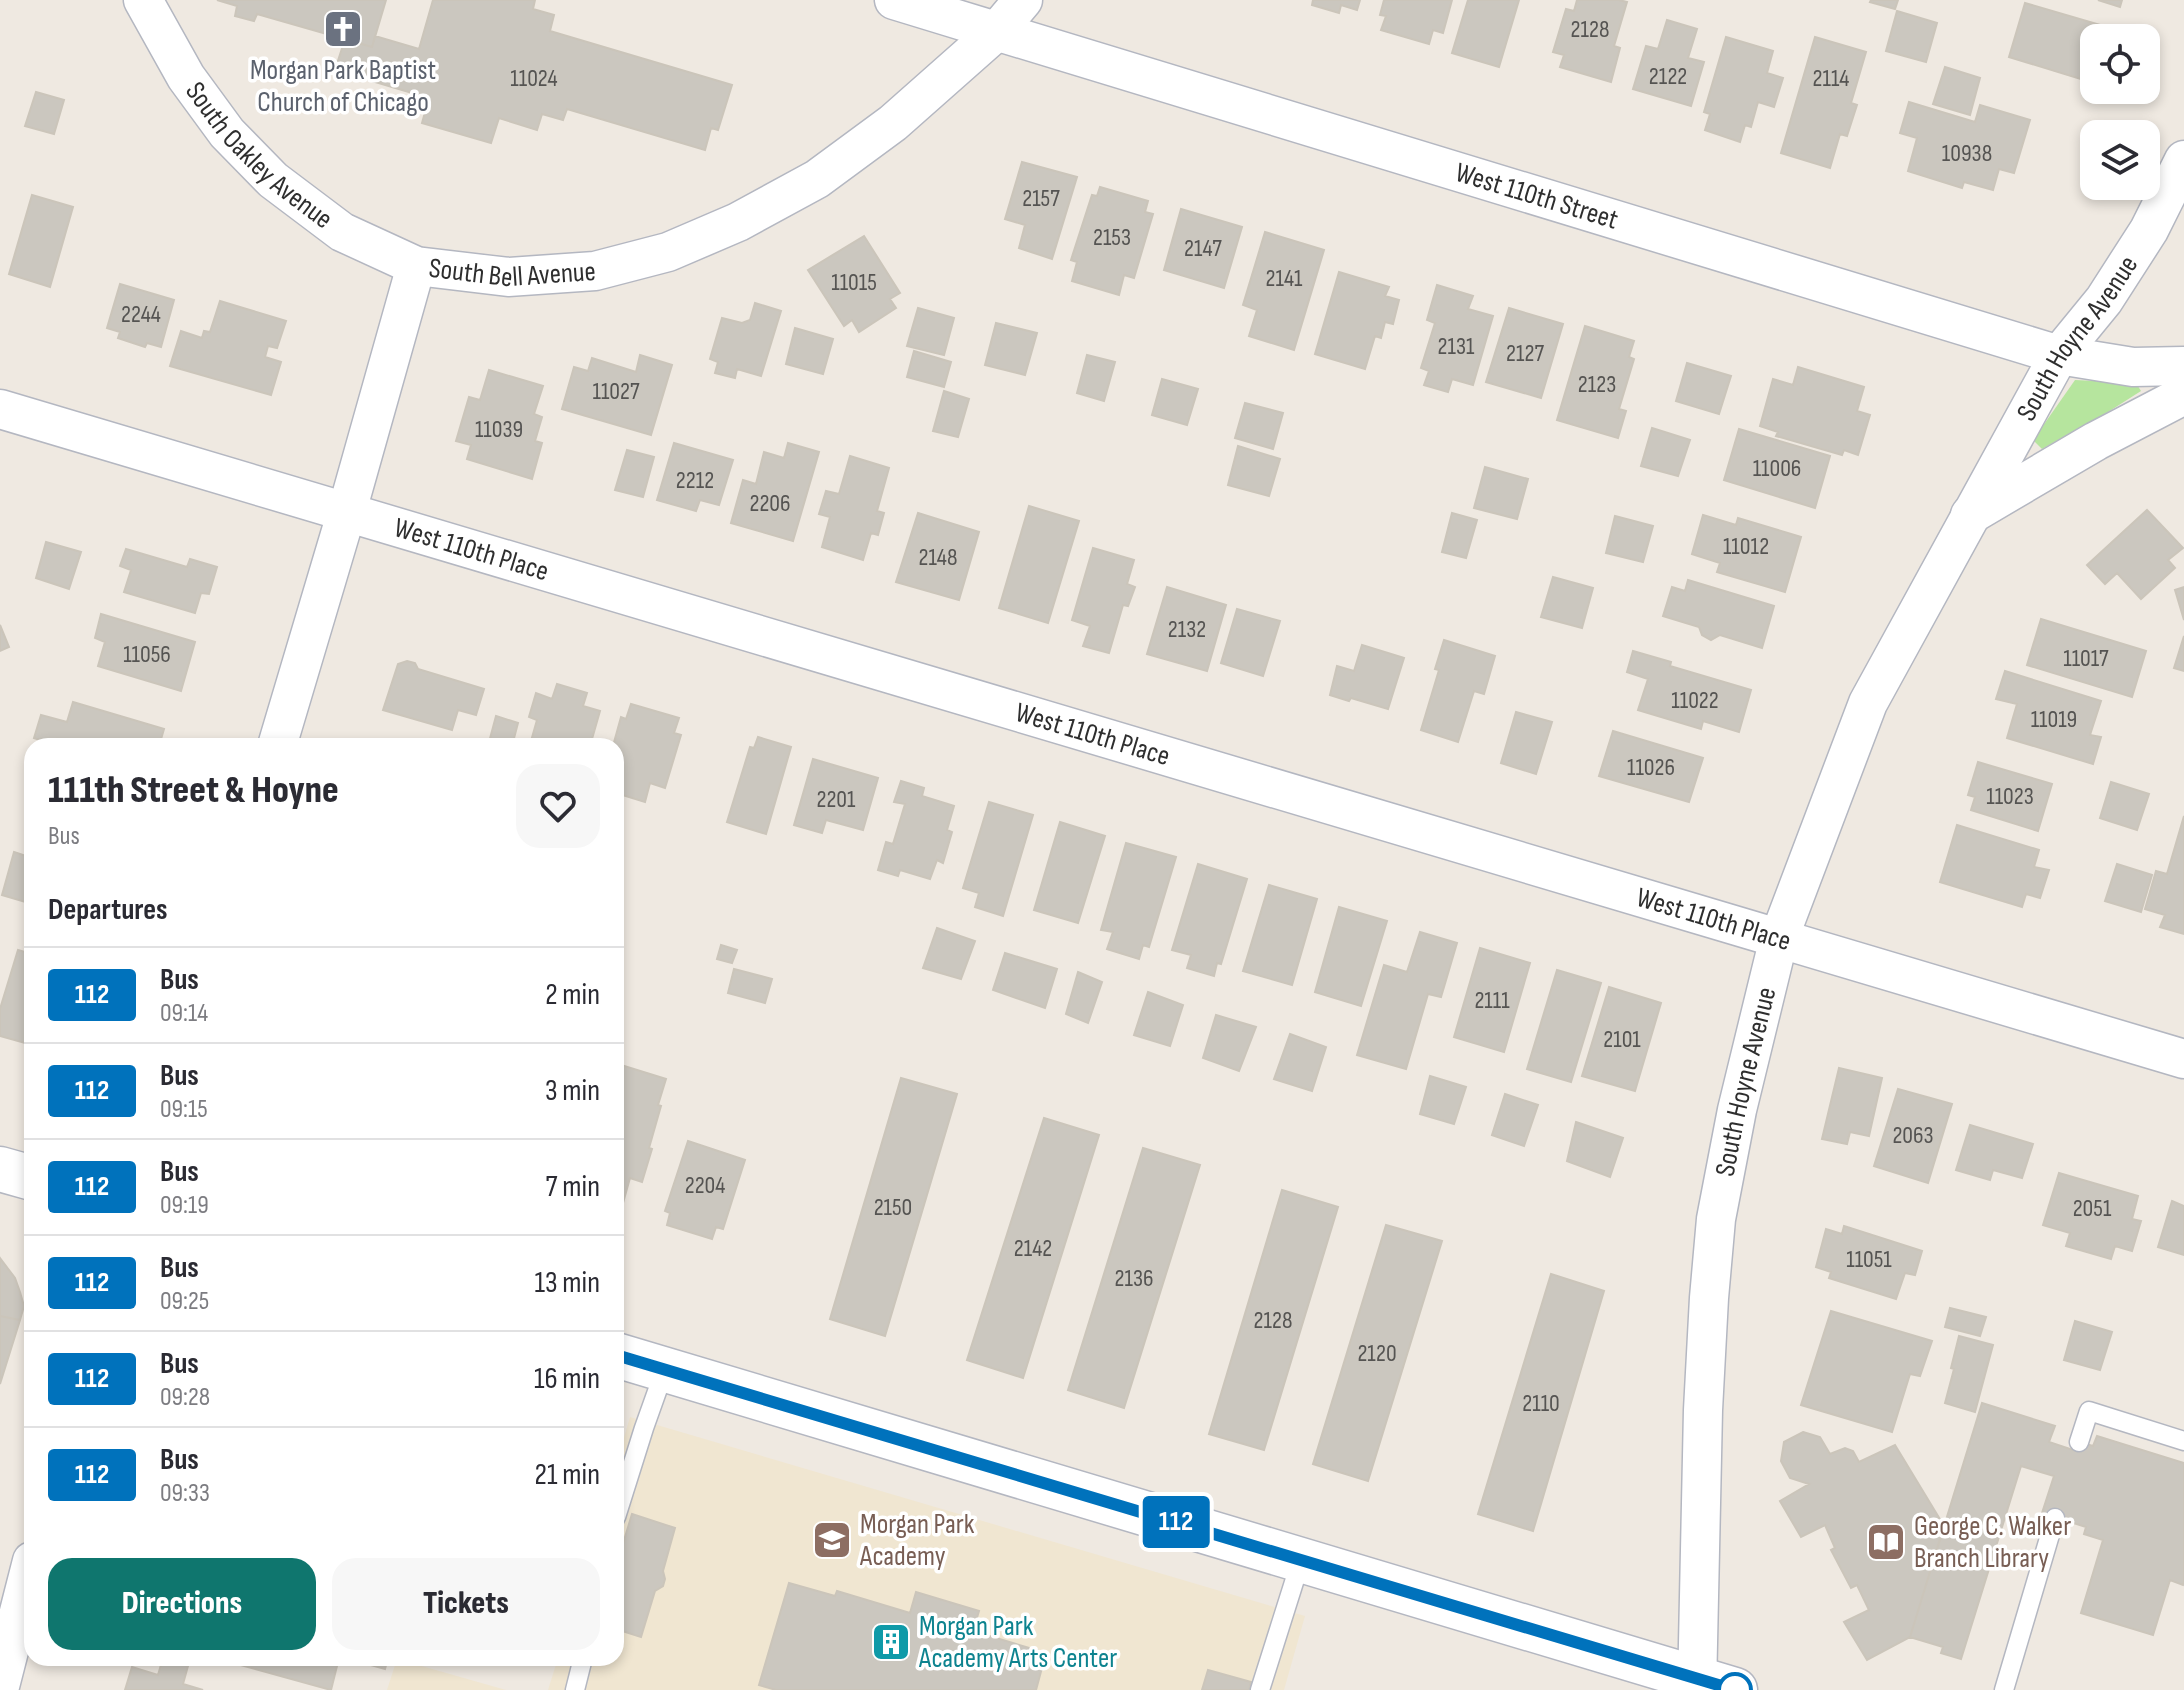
<!DOCTYPE html>
<style>
body{margin:0;font-family:"Sofia Sans Condensed",sans-serif;background:#f7f7f7;color:#2b2b33;height:100vh;display:flex;flex-direction:column;font-size:30px;white-space:nowrap}
*{box-sizing:border-box;margin:0}
p{font-size:26px;color:#7c7c81}
.icon{flex:none;width:44px;height:44px;fill:none;stroke:currentColor;stroke-width:2;stroke-linecap:round;stroke-linejoin:round}
.map{position:relative;flex:1;overflow:hidden}
.details{position:absolute;left:24px;top:738px;width:600px;height:928px;display:flex;flex-direction:column;background:#fff;border-radius:24px;box-shadow:0 4px 12px #0003}
.details>*{flex:none}
.badge{padding:0 16px;border-radius:6px;font-size:28px;line-height:52px}
.buttons{position:absolute;left:2080px;top:24px;display:grid;gap:16px}
.buttons a{display:grid;place-items:center;width:80px;height:80px;border-radius:16px;background:#fff;box-shadow:0 4px 12px #0003;font-size:40px}
.map>.badge{position:absolute;translate:-50% -50%;box-shadow:0 0 0 4px #fff}
h2{padding:0 24px;font-size:30px;line-height:72px}
.round{display:grid;place-items:center;flex:none;width:84px;height:84px;border-radius:24px;background:#f7f7f7}
.head{display:flex;align-items:center;justify-content:space-between;height:136px;padding:0 24px}
h1{font-size:38px;font-weight:800;line-height:60px}
.cta{display:flex;gap:16px;margin-top:auto;padding:16px 24px}
.cta a{flex:1;height:92px;border-radius:24px;background:#0f766e;color:#fff;font-size:32px;font-weight:800;line-height:92px;text-align:center}
.cta a+a{background:#f7f7f7;color:#2b2b33}
ul{padding:0;list-style:none}
li{display:flex;align-items:center;gap:24px;height:96px;padding:0 24px;border-top:2px solid #e1e1e2}
li div{flex:1}
li b{display:block;font-size:30px}
li em{font-style:normal}
li .badge{min-width:88px;font-weight:700;text-align:center}
.map>svg:first-child{display:block}
.education{fill:#f0e6d1}
.green{fill:#b6e59e}
.building{fill:#cbc7bf;stroke:#cbc5ba;stroke-width:2}
.lines{fill:none;stroke-linecap:round;stroke-linejoin:round}
.lane-casing{stroke:#b4b7c1;stroke-width:21}
.street-casing{stroke:#b4b7c1;stroke-width:41}
.secondary-casing{stroke:#b4b7c1;stroke-width:47}
.lane{stroke:#fff;stroke-width:18}
.street{stroke:#fff;stroke-width:38}
.secondary{stroke:#fff;stroke-width:44}
.line-casing{stroke:#fff;stroke-width:18}
.line{stroke:#0072bc;stroke-width:12}
.stop-dot{fill:#fff;stroke:#0072bc;stroke-width:4}
.labels{text-anchor:middle;dominant-baseline:central;stroke-width:7;stroke-linejoin:round;paint-order:stroke}
.number-label{font-size:24px;fill:#555452}
.worship-label{font-size:28px;fill:#5b616d;stroke:#fff}
.street-label{font-size:28px;fill:#2e2e2e;stroke:#fff}
.education-label{font-size:28px;fill:#785e54;stroke:#fff;text-anchor:start}
.culture-label{font-size:28px;fill:#0d838f;stroke:#fff;text-anchor:start}
</style>
<div class="map">
<svg width="2184" height="1690" viewBox="0 0 2184 1690">
<rect width="100%" height="100%" fill="#efe9e1"/>
<!-- education -->
<path class="education" d="M630,1417L1305,1616L1284,1690H548L558,1658H616V1465Z
M397,1659L506,1690H387Z"/>
<!-- green -->
<path class="green" d="M2075,380L2136,383L2141,391L2108,412L2042,449L2033,440Z"/>
<!-- building -->
<path class="building" d="M217,0H386L372,47L257,14L254,21L235,16L237,6Z
M433,0H535L533,9L554,15L550,31L732,85L718,130L711,128L705,150L567,109L563,120L542,114L537,130L499,118L491,143L422,123L429,98L335,70L345,39L372,47L375,36L419,49Z
M1313,0H1360L1357,10L1341,5L1339,13L1312,5Z
M1384,0H1452L1443,33L1433,30L1429,44L1381,30L1386,16L1380,15Z
M1468,0H1519L1499,67L1452,53Z
M1577,0H1619L1627,2L1614,46L1620,48L1611,82L1560,67L1564,55L1553,52L1566,9L1574,11Z
M1871,0H1898L1895,9L1870,2Z
M2098,0H2122L2120,7Z
M2025,3L2100,25L2097,34L2110,38H2094V75L2086,73L2084,80L2009,57Z
M1897,11L1937,23L1926,62L1886,51Z
M1667,20L1697,29L1688,58L1704,62L1691,106L1633,89L1646,46L1658,49Z
M1726,37L1773,51L1767,73L1783,78L1774,107L1758,102L1751,127L1745,125L1740,142L1705,130L1710,114L1704,112Z
M1815,37L1866,52L1851,103L1857,105L1847,136L1840,134L1830,168L1781,153Z
M1945,67L1980,78L1970,115L1933,104Z
M36,92L64,100L54,134L25,126Z
M1909,102L1975,122L1980,105L2030,120L2014,173L1999,169L1993,190L1964,182L1962,188L1908,171L1917,138L1900,133Z
M1022,162L1077,177L1052,259L1019,248L1025,225L1005,219Z
M1100,187L1148,201L1145,212L1153,214L1134,278L1124,275L1119,295L1072,281L1077,262L1071,260L1092,195L1097,196Z
M32,195L73,207L50,287L9,274Z
M1181,209L1242,227L1224,288L1164,270Z
M1265,232L1324,250L1294,350L1249,336L1257,310L1243,305Z
M864,236L900,293L890,299L896,308L859,332L852,320L844,326L808,270Z
M1339,272L1389,287L1385,296L1399,300L1393,324L1385,322L1381,338L1375,336L1365,369L1315,354Z
M120,284L174,300L161,347L147,343L145,347L118,338L120,332L107,328Z
M1437,285L1473,296L1468,309L1493,316L1473,385L1452,379L1448,392L1424,385L1429,371L1421,368L1435,323L1427,320Z
M220,301L286,321L277,348L268,346L265,357L281,362L271,395L170,366L181,331L202,338L204,331L210,332Z
M755,303L781,311L761,376L737,369L735,378L715,373L718,362L710,359L722,318L742,323L750,320Z
M918,308L954,318L944,355L907,346Z
M1509,308L1563,324L1541,398L1486,382Z
M996,323L1037,333L1025,375L985,365Z
M1585,326L1634,341L1629,357L1634,359L1619,409L1626,411L1618,438L1557,420Z
M795,328L833,339L823,374L786,364Z
M914,351L951,362L944,387L907,377Z
M640,355L672,365L651,435L562,409L574,367L588,371L592,358L636,372Z
M1087,355L1115,362L1104,401L1077,393Z
M1687,363L1731,376L1719,414L1676,401Z
M1798,367L1864,387L1857,411L1870,415L1858,455L1844,450L1842,455L1776,436L1778,432L1760,426L1773,379L1793,385Z
M489,370L543,386L534,414L542,417L535,441L542,443L532,479L467,459L471,445L456,441L469,397L480,400Z
M1162,379L1198,389L1187,425L1152,415Z
M944,391L969,399L958,437L933,431Z
M1245,403L1283,413L1273,449L1235,438Z
M1652,428L1690,440L1678,476L1641,466Z
M1739,429L1830,456L1815,508L1724,480Z
M674,443L733,460L719,505L700,500L696,511L657,500Z
M788,443L819,452L793,541L731,523L743,480L756,484L764,452L784,458Z
M1238,446L1280,459L1269,496L1228,485Z
M627,450L654,457L643,497L615,490Z
M850,456L889,468L877,511L884,513L878,535L871,533L863,560L822,547L830,517L819,514L826,491L839,494Z
M1485,467L1528,479L1517,519L1474,508Z
M1029,506L1079,521L1048,623L999,608Z
M2147,510L2183,548L2168,560L2175,568L2141,599L2117,573L2105,584L2087,565Z
M918,513L979,532L959,600L896,582Z
M1452,513L1477,520L1466,558L1442,552Z
M1703,515L1736,525L1738,518L1801,537L1785,592L1717,572L1720,563L1692,554Z
M1615,516L1653,526L1643,562L1606,553Z
M46,542L81,552L69,589L36,578Z
M1093,548L1134,560L1127,584L1135,587L1128,606L1123,605L1109,653L1083,646L1090,626L1072,620Z
M126,549L187,567L190,559L217,567L209,594L201,593L195,613L124,592L131,570L120,566Z
M1553,577L1593,588L1582,628L1541,617Z
M1688,580L1774,606L1762,648L1720,635L1711,640L1702,635L1699,627L1663,616L1672,587L1685,591Z
M1167,587L1226,605L1207,671L1147,654Z
M2184,587V620L2175,590Z
M1237,609L1280,621L1263,676L1221,663Z
M101,614L195,642L181,691L98,666L105,642L95,638Z
M2041,619L2146,651L2132,697L2027,665Z
M0,625L9,647L0,651Z
M2184,636V671L2174,668Z
M1444,640L1495,656L1484,694L1474,691L1458,742L1421,730L1439,670L1435,669Z
M1362,645L1404,658L1388,709L1351,698L1349,701L1330,695L1337,666L1354,671Z
M1633,651L1671,662L1670,666L1751,690L1739,732L1703,721L1701,729L1638,710L1648,679L1627,672Z
M407,661L415,663L418,669L484,689L476,715L458,710L452,730L383,710L398,664Z
M2005,671L2101,701L2090,735L2101,737L2093,764L2007,738L2017,704L1996,699Z
M557,684L587,693L583,706L600,711L590,746H547L531,741L537,720L529,717L536,693L552,699Z
M73,702L164,729L159,746H59L34,738L41,715L67,722Z
M631,704L679,718L674,733L681,735L665,788L650,783L645,802L616,793V746H613L621,717L626,719Z
M1516,712L1552,722L1536,774L1501,763Z
M496,716L518,723L512,746H488Z
M1613,731L1703,758L1689,802L1599,776Z
M758,737L791,747L766,834L727,822L750,747L754,748Z
M813,759L878,778L863,830L826,820L822,833L794,825Z
M1978,762L2052,784L2038,831L1971,810L1975,797L1968,795Z
M901,781L924,788L922,796L954,806L947,830L952,832L943,863L937,860L930,879L900,870L898,876L878,870L886,842L893,844L905,804L894,802Z
M2111,782L2149,794L2137,830L2100,818Z
M989,802L1033,815L1003,916L975,907L979,893L963,888Z
M2184,816V934L2160,927L2165,915L2145,909L2156,871L2167,874Z
M1060,822L1105,836L1078,923L1034,910Z
M1957,825L2039,850L2034,867L2049,870L2040,898L2026,894L2022,907L1940,882Z
M1126,843L1176,857L1149,947L1143,945L1139,959L1107,949L1113,932L1101,930Z
M14,852L32,858V904L2,895Z
M1198,864L1247,879L1221,964L1217,963L1214,976L1187,968L1191,955L1172,950Z
M2117,864L2152,875L2141,912L2105,901Z
M1269,885L1317,899L1292,985L1243,971Z
M1339,907L1387,921L1361,1006L1315,992Z
M937,928L975,941L961,979L923,968Z
M1420,932L1457,943L1441,997L1428,994L1406,1069L1357,1055L1384,965L1407,972Z
M721,945L737,950L732,963L717,959Z
M1480,948L1530,963L1504,1052L1454,1037Z
M18,950L32,954V1045L0,1036V1009Z
M1005,953L1057,969L1045,1008L993,990Z
M734,969L772,979L765,1003L728,993Z
M1557,970L1601,983L1571,1082L1527,1069Z
M1078,972L1102,982L1088,1023L1066,1014Z
M1609,987L1661,1003L1635,1091L1582,1076Z
M1148,992L1183,1005L1170,1046L1134,1035Z
M1216,1015L1256,1027L1239,1071L1203,1058Z
M1290,1034L1326,1047L1312,1091L1274,1079Z
M621,1065L666,1079L658,1105L661,1106L649,1148L652,1149L642,1182L630,1178L623,1203L616,1201V1080Z
M1839,1068L1882,1078L1869,1136L1850,1132L1847,1144L1822,1139Z
M1430,1076L1466,1087L1454,1124L1420,1114Z
M901,1078L957,1094L885,1336L830,1319Z
M1898,1089L1952,1104L1928,1183L1874,1166Z
M1505,1094L1538,1105L1524,1146L1492,1135Z
M1044,1118L1099,1135L1023,1378L967,1360Z
M1576,1122L1623,1138L1610,1177L1567,1161Z
M1970,1125L2033,1144L2022,1178L1993,1170L1990,1180L1956,1170Z
M688,1141L745,1160L723,1229L716,1227L712,1239L667,1225L670,1213L665,1211Z
M1143,1148L1200,1165L1124,1408L1068,1390Z
M2059,1173L2138,1196L2132,1219L2141,1221L2132,1251L2115,1246L2111,1259L2066,1246L2070,1233L2043,1225Z
M1282,1190L1338,1207L1264,1450L1209,1434Z
M2172,1201L2184,1206V1255L2158,1247Z
M1386,1225L1442,1241L1368,1481L1313,1464Z
M1844,1226L1922,1251L1915,1275L1905,1273L1896,1299L1829,1278L1831,1272L1816,1267L1826,1229L1842,1234Z
M0,1258L15,1278L20,1292L24,1306L20,1320L0,1316Z
M1551,1274L1604,1291L1533,1531L1478,1514Z
M1950,1308L1986,1317L1980,1336L1945,1327Z
M1831,1311L1932,1341L1920,1376L1910,1374L1892,1432L1801,1405Z
M0,1316L20,1320L0,1384Z
M2075,1321L2112,1332L2100,1370L2064,1360Z
M1959,1336L1993,1345L1975,1412L1945,1403L1954,1369L1951,1368Z
M1982,1403L2055,1426L2049,1442L2076,1451L2079,1442L2093,1446L2097,1436L2184,1463V1582L2183,1585L2170,1580L2153,1635L2081,1613L2103,1540L2084,1534L2086,1527L2042,1513L2054,1476L2021,1466L1961,1659L1941,1653L1943,1647L1910,1637Z
M1803,1432L1820,1437L1830,1454L1845,1448L1853,1451L1859,1462L1895,1445L1944,1526L1910,1637L1867,1660L1844,1622L1869,1610L1857,1585L1851,1588L1831,1550L1835,1548L1825,1525L1801,1537L1780,1501L1809,1484L1790,1478L1781,1461L1784,1442Z
M632,1514L675,1528L663,1571L665,1579L663,1586L655,1591L641,1637L616,1629V1567Z
M789,1583L835,1596L837,1591L910,1613L916,1592L979,1611L973,1631L1046,1653L1036,1690H776L759,1685Z
M163,1658L188,1666L183,1684L203,1690H125L132,1667L158,1675Z
M215,1658H339L331,1690Z
M346,1658H388L385,1669Z
M1208,1670L1251,1682L1249,1690H1202Z"/>
<g class="lines">
<!-- lane casing -->
<g class="lane-casing">
<path id="lane" d="M2079,1442L2089,1411L2184,1441
M616,1517L644,1428L665,1369
M575,1690L583,1658
M1260,1690L1301,1560
M2004,1690L2055,1518"/>
</g>
<!-- street casing -->
<g class="street-casing">
<g id="street">
<path id="s1" d="M143,0L186,77L227,133L273,180L342,232L416,266L508,277L595,271L668,252L738,222L817,179L893,123L997,31L1023,0"/>
<path id="s2" d="M894,0L2059,355L2133,367L2184,366"/>
<path id="s3" d="M0,409L2184,1059"/>
<path d="M1970,515L2096,441L2184,395"/>
<path d="M277,746L347,511L416,266"/>
<path d="M0,1686L32,1561"/>
<path id="s4" d="M1697,1690L1703,1410L1709,1298L1716,1219L1737,1110L1779,938L1868,703L2059,355L2104,300L2149,230L2184,160"/>
</g>
</g>
<!-- secondary casing -->
<g class="secondary-casing">
<path id="secondary" d="M0,1169L32,1178
M616,1355L1735,1690"/>
</g>
<!-- lane -->
<use href="#lane" class="lane"/>
<!-- street -->
<use href="#street" class="street"/>
<!-- secondary -->
<use href="#secondary" class="secondary"/>
</g>
<g class="lines">
<!-- line casing -->
<g class="line-casing">
<path id="line" d="M616,1355L1735,1690"/>
</g>
<!-- line -->
<use href="#line" class="line"/>
</g>
<!-- icons -->
<defs>
<g id="church-square" transform="scale(2)"><rect x="-9" y="-9" width="18" height="18" rx="4" fill="#6b7280" stroke="#fff"/><path d="M-1.2-6h2.4v3.5h3.3v2.4h-3.3V6h-2.4V-.1h-3.3v-2.4h3.3Z" fill="#fff"/></g>
<g id="school-square" transform="scale(2)"><rect x="-9" y="-9" width="18" height="18" rx="4" fill="#8d6e63" stroke="#fff"/><path d="M0-5L7-2L0 1L-7-2ZM-4 1L0 2.5L4 1V4Q0 6-4 4Z" fill="#fff"/></g>
<g id="library-square" transform="scale(2)"><rect x="-9" y="-9" width="18" height="18" rx="4" fill="#8d6e63" stroke="#fff"/><path d="M-6-4Q-3-5.5-.7-3.5V5Q-3 3-6 4ZM6-4Q3-5.5 .7-3.5V5Q3 3 6 4Z" fill="#fff"/></g>
<g id="building-square" transform="scale(2)"><rect x="-9" y="-9" width="18" height="18" rx="4" fill="#0f9aa8" stroke="#fff"/><path d="M-4-6H4V6H1V3H-1V6H-4ZM-2.5-4.3h1.7v1.8h-1.7ZM.8-4.3h1.7v1.8H.8ZM-2.5-1h1.7V.8h-1.7ZM.8-1h1.7V.8H.8Z" fill="#fff"/></g>
</defs>
<g fill-rule="evenodd">
<use href="#church-square" x="343" y="29"/>
<use href="#school-square" x="832" y="1540"/>
<use href="#library-square" x="1886" y="1542"/>
<use href="#building-square" x="891" y="1642"/>
</g>
<!-- markers -->
<circle class="stop-dot" cx="1735" cy="1690" r="16"/>
<g class="labels">
<!-- number labels -->
<g class="number-label">
<text x="1590" y="29">2128</text>
<text x="1668" y="76">2122</text>
<text x="534" y="78">11024</text>
<text x="1831" y="78">2114</text>
<text x="1967" y="153">10938</text>
<text x="1041" y="198">2157</text>
<text x="1112" y="237">2153</text>
<text x="1203" y="248">2147</text>
<text x="1284" y="278">2141</text>
<text x="854" y="282">11015</text>
<text x="141" y="314">2244</text>
<text x="1456" y="346">2131</text>
<text x="1525" y="353">2127</text>
<text x="1597" y="384">2123</text>
<text x="616" y="391">11027</text>
<text x="499" y="429">11039</text>
<text x="1777" y="468">11006</text>
<text x="695" y="480">2212</text>
<text x="770" y="503">2206</text>
<text x="1746" y="546">11012</text>
<text x="938" y="557">2148</text>
<text x="1187" y="629">2132</text>
<text x="147" y="654">11056</text>
<text x="2086" y="658">11017</text>
<text x="1695" y="700">11022</text>
<text x="2054" y="719">11019</text>
<text x="1651" y="767">11026</text>
<text x="2010" y="796">11023</text>
<text x="836" y="799">2201</text>
<text x="1492" y="1000">2111</text>
<text x="1622" y="1039">2101</text>
<text x="1913" y="1135">2063</text>
<text x="705" y="1185">2204</text>
<text x="893" y="1207">2150</text>
<text x="2092" y="1208">2051</text>
<text x="1033" y="1248">2142</text>
<text x="1869" y="1259">11051</text>
<text x="1134" y="1278">2136</text>
<text x="1273" y="1320">2128</text>
<text x="1377" y="1353">2120</text>
<text x="1541" y="1403">2110</text>
</g>
<!-- worship labels -->
<g class="worship-label">
<text x="343" y="70">Morgan Park Baptist<tspan x="343" dy="32">Church of Chicago</tspan></text>
</g>
<!-- street labels -->
<g class="street-label">
<text stroke="none"><textPath href="#s1" startOffset="196">South Oakley Avenue</textPath></text>
<text stroke="none"><textPath href="#s2" startOffset="672">West 110th Street</textPath></text>
<text stroke="none"><textPath href="#s1" startOffset="488">South Bell Avenue</textPath></text>
<text stroke="none"><textPath href="#s4" startOffset="1432">South Hoyne Avenue</textPath></text>
<text stroke="none"><textPath href="#s3" startOffset="492">West 110th Place</textPath></text>
<text stroke="none"><textPath href="#s3" startOffset="1140">West 110th Place</textPath></text>
<text stroke="none"><textPath href="#s3" startOffset="1788">West 110th Place</textPath></text>
<text stroke="none"><textPath href="#s4" startOffset="612">South Hoyne Avenue</textPath></text>
</g>
<!-- education labels -->
<g class="education-label">
<text x="860" y="1524">Morgan Park<tspan x="860" dy="32">Academy</tspan></text>
<text x="1914" y="1526">George C. Walker<tspan x="1914" dy="32">Branch Library</tspan></text>
</g>
<!-- culture labels -->
<g class="culture-label">
<text x="919" y="1626">Morgan Park<tspan x="919" dy="32">Academy Arts Center</tspan></text>
</g>
</g>
</svg>
<div class="buttons">
<a><svg class="icon" aria-label="locate" viewBox="0 0 24 24"><circle cx="12" cy="12" r="6"/><path d="M12 2v4M12 18v4M2 12h4M18 12h4"/></svg></a>
<a><svg class="icon" aria-label="layers" viewBox="0 0 24 24"><path d="M12 4l9 5-9 5-9-5zM3 14l9 5 9-5"/></svg></a>
</div>
<b class="badge" style="left:1176px;top:1522px;background:#0072bc;color:#fff">112</b>
<section class="details">
<div class="head"><div><h1>111th Street &amp; Hoyne</h1><p>Bus</p></div><a class="round"><svg class="icon" aria-label="heart" viewBox="0 0 24 24"><path d="M12 20l-8-8c-3-5 5-10 8-4 3-6 11-1 8 4z"/></svg></a></div>
<h2>Departures</h2>
<ul>
<li><span class="badge" style="background:#0072bc;color:#fff">112</span><div><b>Bus</b><p>09:14</p></div><em>2 min</em></li>
<li><span class="badge" style="background:#0072bc;color:#fff">112</span><div><b>Bus</b><p>09:15</p></div><em>3 min</em></li>
<li><span class="badge" style="background:#0072bc;color:#fff">112</span><div><b>Bus</b><p>09:19</p></div><em>7 min</em></li>
<li><span class="badge" style="background:#0072bc;color:#fff">112</span><div><b>Bus</b><p>09:25</p></div><em>13 min</em></li>
<li><span class="badge" style="background:#0072bc;color:#fff">112</span><div><b>Bus</b><p>09:28</p></div><em>16 min</em></li>
<li><span class="badge" style="background:#0072bc;color:#fff">112</span><div><b>Bus</b><p>09:33</p></div><em>21 min</em></li>
</ul>
<div class="cta"><a>Directions</a><a>Tickets</a></div>
</section>
</div>
